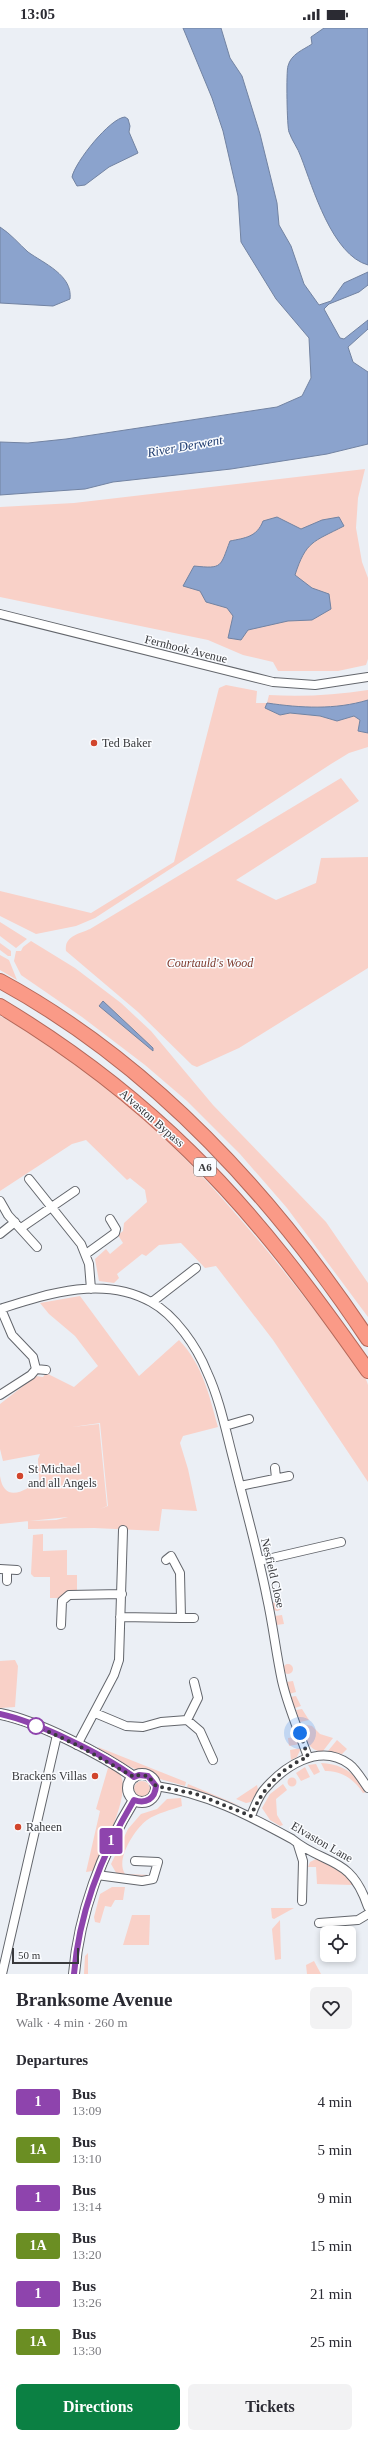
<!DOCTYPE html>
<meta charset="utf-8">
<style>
body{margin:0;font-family:"Times New Roman",serif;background:#f2f2f3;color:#2b2b33;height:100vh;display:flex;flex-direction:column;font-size:15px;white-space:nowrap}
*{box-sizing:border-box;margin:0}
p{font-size:13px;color:#7c7c81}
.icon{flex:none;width:22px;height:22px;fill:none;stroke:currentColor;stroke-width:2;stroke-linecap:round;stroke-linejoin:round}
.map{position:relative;height:1946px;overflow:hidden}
.panel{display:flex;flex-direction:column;background:#fff;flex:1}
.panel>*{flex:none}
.badge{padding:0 8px;border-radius:3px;font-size:14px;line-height:26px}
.fabs{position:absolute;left:320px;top:1898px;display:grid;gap:8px}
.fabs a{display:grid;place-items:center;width:36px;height:36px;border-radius:6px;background:#fff;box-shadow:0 2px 6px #0003;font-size:20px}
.scale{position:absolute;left:12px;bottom:10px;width:67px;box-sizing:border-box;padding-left:4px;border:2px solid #38393c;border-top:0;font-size:11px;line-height:14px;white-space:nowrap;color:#38393c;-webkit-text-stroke:3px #fafcff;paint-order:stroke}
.you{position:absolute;width:20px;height:20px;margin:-10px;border:3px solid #fff;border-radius:50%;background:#1a73e8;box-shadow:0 0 0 6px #1a73e833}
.map>.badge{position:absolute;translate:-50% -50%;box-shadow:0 0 0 2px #fff}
h2{padding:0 16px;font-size:15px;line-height:36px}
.round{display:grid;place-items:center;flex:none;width:42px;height:42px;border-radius:6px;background:#f2f2f3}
.summary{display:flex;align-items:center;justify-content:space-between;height:68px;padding:0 16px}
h1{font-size:19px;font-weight:700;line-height:30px}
.primary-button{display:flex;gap:8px;margin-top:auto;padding:8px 16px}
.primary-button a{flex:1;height:46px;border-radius:6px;background:#0b8043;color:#fff;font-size:16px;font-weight:700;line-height:46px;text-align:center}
.primary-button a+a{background:#f2f2f3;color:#2b2b33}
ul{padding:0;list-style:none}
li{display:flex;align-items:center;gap:12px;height:48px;padding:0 16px}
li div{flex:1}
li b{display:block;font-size:15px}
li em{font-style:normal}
li .badge{min-width:44px;font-weight:700;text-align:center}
.status{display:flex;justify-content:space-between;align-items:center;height:28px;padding:0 20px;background:#fff;direction:ltr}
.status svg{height:11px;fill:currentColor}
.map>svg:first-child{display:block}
.green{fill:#f9d1c8;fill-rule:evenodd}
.water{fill:#8ba3cd;stroke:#7283a2}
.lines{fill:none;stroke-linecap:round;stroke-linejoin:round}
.minor-casing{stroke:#63666c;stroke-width:10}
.tertiary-casing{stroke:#63666c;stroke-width:12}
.trunk-casing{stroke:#b56859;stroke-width:16}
.minor{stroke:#fff;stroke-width:8}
.tertiary{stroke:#fff;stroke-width:10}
.trunk{stroke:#fa9a87;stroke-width:14}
.line-casing{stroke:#fff;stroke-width:9}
.line{stroke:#8e44ad;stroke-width:6}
.walk{stroke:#38393c;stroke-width:4;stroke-dasharray:0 7.2}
.poi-dot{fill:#d1452c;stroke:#fafcff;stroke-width:1.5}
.stop-dot{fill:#fff;stroke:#8e44ad;stroke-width:2}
.labels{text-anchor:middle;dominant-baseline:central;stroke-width:3;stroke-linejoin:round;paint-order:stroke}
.shield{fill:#fafcff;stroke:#727476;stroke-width:1}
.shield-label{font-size:11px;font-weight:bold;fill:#38393c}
.street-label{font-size:12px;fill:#38393c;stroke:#fafcff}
.poi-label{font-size:12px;fill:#38393c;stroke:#fafcff;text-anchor:start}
.park-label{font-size:12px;font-style:italic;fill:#7d3a2d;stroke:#fafcff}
.water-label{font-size:13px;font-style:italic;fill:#1f3c6f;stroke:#fafcff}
</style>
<div class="status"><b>13:05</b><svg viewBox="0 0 49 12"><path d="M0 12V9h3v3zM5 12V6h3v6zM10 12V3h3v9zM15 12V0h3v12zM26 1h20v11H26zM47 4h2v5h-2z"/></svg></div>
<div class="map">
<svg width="368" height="1946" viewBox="0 0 368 1946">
<rect width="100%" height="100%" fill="#ebeff5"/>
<!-- green -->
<path class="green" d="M365,441L358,470L356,500L362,534L368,550V631L366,637L338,643H278L273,634L243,627L208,612L0,569V479L74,475Z
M226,657L257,663L256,675H267L269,667C303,669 335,667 368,662V672C335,682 301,680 267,675L265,680L280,687L290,685L320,688L337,693L354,688L360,692L358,703L368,705V719L349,725L331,736L95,890L76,898L36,906L0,888V863L91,885L174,834L219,660Z
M341,750L359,773L236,852L276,872L316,855L321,830L368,829V940L239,1020L197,1039L192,1037L138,984L66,923C64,908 79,906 90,901Z
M0,894L27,911L16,920L0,908Z
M31,913L75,940L121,975L151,1003L213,1077L326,1194L368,1255V1289L287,1180L240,1126L187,1073L145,1037L82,989L21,947L14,933L16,923H21L23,919Z
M0,915L11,923V928H8L0,922Z
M0,927L9,932L17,952L0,942Z
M0,988C133,1059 228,1171 319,1288C329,1301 366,1344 368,1357C368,1366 368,1376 368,1385C368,1408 368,1431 368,1454L273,1312L216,1238L205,1240L181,1215L159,1217L146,1228L142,1226L117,1246L119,1250L114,1255L99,1253L95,1231L106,1221L110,1226L123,1215L118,1207L123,1203L124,1195L147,1174L145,1162L130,1150L127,1152L86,1112L72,1116L0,1163Z
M80,1268L139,1348L179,1312C203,1337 209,1367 218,1399L183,1408L180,1415L188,1441L197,1483L162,1481L159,1503L94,1500L28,1501V1493L56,1492L68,1489L0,1496V1448C4,1476 26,1463 39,1452L38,1431L40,1426L3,1433L0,1421V1376L36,1348L43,1349L46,1345L74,1359L98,1338L75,1308L49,1286L40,1275ZM100,1395L108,1478L100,1481L107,1478L99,1396L72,1399Z
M43,1506V1523L67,1522V1547H77V1562L60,1572L58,1570H50V1549H34L31,1546L33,1507Z
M272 1578a5 5 0 1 1 10 0a5 5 0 1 1-10 0Z
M282,1587L284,1596L276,1597L275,1588Z
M15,1632L18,1638L15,1679L0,1680V1633Z
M283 1641a5 5 0 1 1 10 0a5 5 0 1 1-10 0Z
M293,1653L296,1664L289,1666L286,1654Z
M296,1668L301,1678L295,1680L290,1669Z
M302,1681L309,1692L300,1694L296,1682Z
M307,1697L312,1698L320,1706L333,1710L323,1723C308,1724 306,1710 301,1698Z
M297,1709L300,1716L289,1718L288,1710Z
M337,1712L347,1721L342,1726L328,1723Z
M98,1719L186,1754L185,1758L160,1751L150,1742L135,1741L102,1726Z
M301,1720L297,1729L291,1732L290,1722Z
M321,1735C342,1736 356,1745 366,1764L363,1765C355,1752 341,1742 325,1743Z
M316,1736L320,1744L314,1747L308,1737Z
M305,1739L310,1749L301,1753L296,1745Z
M108,1740C112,1741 117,1743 119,1745C134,1762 101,1825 93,1843L86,1844L100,1783L96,1781Z
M287.5 1754a4.5 4.5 0 1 1 9 0a4.5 4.5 0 1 1-9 0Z
M134 1761a8 8 0 1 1 16 0a8 8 0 1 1-16 0Z
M188,1756L243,1779L187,1759Z
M283,1756L287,1762L276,1771L277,1787L283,1797L280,1798L270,1792L262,1780L270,1766Z
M257,1757L258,1762L251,1774L246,1775L236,1771Z
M181,1770L182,1778C171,1782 157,1785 147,1792C135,1801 115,1831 125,1846L150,1847L149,1850L118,1848L111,1836L128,1801L141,1786L157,1781L167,1771Z
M318,1830C330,1837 350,1843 354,1857L317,1856L316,1839H308L310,1834Z
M112,1859H125L123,1872H115L111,1879L105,1878L100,1895L95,1894L94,1889L100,1866Z
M271,1880H294L274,1891L272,1890Z
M132,1887H150L149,1917H123Z
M280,1892L281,1931L275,1932L272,1901Z
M88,1925V1946H84L85,1928Z
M314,1933L321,1946H307L306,1937Z"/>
<!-- water -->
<path class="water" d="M183,0H221L230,30L242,48L260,106L277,175L279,197L291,218L304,256L319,277L331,273L344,255L368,244V257L359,264L329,276L324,281L340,310L344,311L368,292V301L348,319L353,334L368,344V416L327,426L231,441L113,454L85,461L0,467V414L28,415L66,411L277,379L302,368L311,350L309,310L276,271L241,214L238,168L223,103L212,70Z
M324,0H368V237C332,227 313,160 301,129C298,120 292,113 289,104C287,100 286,43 288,38C291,26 303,22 312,16L311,9Z
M125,89L128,91L130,98L129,104L138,125L109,139L85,157L77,158L72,149C75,134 110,90 125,89Z
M0,199C11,206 19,216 28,224C43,235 73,247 70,271L53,278L0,275Z
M277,489L301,501L322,492L339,489L344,498C313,514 306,513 295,547L312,560L329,566L331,581L312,592L288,593L248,602L241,612L228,610L233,588L227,580L206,574L200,563L183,558L194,538C223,541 220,539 230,513C245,510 257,509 263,493Z
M368,672V705L358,703L360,692L354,688L337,693L320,688L290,685L280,687L265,680L267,675C301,680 335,682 368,672Z
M103,973L153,1020V1023L99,978Z"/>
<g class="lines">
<!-- minor casing -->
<g class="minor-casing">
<path id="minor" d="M0,586L273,654L315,657L368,649
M29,1151L81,1216L89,1236L91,1261
M0,1173L8,1187L37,1219
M21,1200L75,1163
M0,1206L15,1194
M86,1226L115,1205L116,1201L110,1191
M152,1274L196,1240
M0,1281C47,1266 103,1247 151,1274C175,1287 197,1319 207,1344C220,1372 226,1404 234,1434C245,1479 258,1524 267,1570C273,1597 276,1625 282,1653C288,1679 299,1704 308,1729
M36,1341L46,1342
M0,1367L31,1347L36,1341L33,1329L12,1307L1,1281
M225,1398L249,1391
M275,1440L276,1450
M240,1458L289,1448
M259,1533L341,1514
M0,1541L17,1542
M7,1553V1542
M120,1589L181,1590L180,1545L171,1528L166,1532
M181,1590H194
M61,1597L62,1573L69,1567L122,1566
M95,1685L126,1698L143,1699L161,1694L187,1692L198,1670L194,1654
M187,1692L200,1703L213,1732
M77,1717L114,1647L119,1632L123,1502
M156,1758C206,1765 248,1787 292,1811C325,1838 351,1827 368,1879
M251,1788C254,1780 258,1770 263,1763C283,1739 319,1714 349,1736C356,1741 363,1753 368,1760
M298,1817L303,1833L302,1873
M97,1847L142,1853L153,1851L158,1834L135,1833
M319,1895L358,1892L368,1886
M2,1946L57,1707"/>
</g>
<!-- tertiary casing -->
<g class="tertiary-casing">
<path id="tertiary" d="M0,1686C37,1693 103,1727 134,1749
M128 1760a14 14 0 1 1 28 0a14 14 0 1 1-28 0Z
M74,1946C79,1885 102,1824 134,1772"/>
</g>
<!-- trunk casing -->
<g class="trunk-casing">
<path id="trunk" d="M0,953C153,1036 273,1168 368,1311
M0,978C68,1019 132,1067 189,1123C257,1189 314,1266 368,1343"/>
</g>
<!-- minor -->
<use href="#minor" class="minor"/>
<!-- tertiary -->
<use href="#tertiary" class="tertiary"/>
<!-- trunk -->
<use href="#trunk" class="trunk"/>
</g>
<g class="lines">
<!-- line casing -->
<g class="line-casing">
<path id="line" d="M0,1686C37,1694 103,1726 134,1749L139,1747L148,1748L156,1758C155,1771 146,1776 134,1772C103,1824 79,1884 74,1946"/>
</g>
<!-- line -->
<use href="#line" class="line"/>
<!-- walk -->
<path class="walk" d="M36,1698L77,1717L134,1749L139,1747L148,1748L156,1758L196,1766L251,1788C261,1762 282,1739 308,1729L300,1705"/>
</g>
<!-- markers -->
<g class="poi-dot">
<circle cx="94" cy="715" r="4"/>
<circle cx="20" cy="1448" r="4"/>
<circle cx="95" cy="1748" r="4"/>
<circle cx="18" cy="1799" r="4"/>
</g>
<circle class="stop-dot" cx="36" cy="1698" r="8"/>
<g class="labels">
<!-- shield labels -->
<rect class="shield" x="194" y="1130" width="22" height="18" rx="3"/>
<g class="shield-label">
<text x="205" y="1139">A6</text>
</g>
<!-- street labels -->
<g class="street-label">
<text transform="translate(186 621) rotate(14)">Fernhook Avenue</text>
<text transform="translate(152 1090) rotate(41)">Alvaston Bypass</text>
<text transform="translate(273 1545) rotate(77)">Nesfield Close</text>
<text transform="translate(322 1814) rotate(30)">Elvaston Lane</text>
</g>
<!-- poi labels -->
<g class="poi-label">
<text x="102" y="715">Ted Baker</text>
<text x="28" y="1441">St Michael<tspan x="28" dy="14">and all Angels</tspan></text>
<text x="87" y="1748" text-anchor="end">Brackens Villas</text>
<text x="26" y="1799">Raheen</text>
</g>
<!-- park labels -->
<g class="park-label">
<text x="210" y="935">Courtauld's Wood</text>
</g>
<!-- water labels -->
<g class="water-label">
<text transform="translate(185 418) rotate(-10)">River Derwent</text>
</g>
</g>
</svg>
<div class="fabs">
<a><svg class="icon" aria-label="locate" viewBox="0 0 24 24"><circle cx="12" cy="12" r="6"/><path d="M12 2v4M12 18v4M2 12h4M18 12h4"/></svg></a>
</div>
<div class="scale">50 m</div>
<div class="you" style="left:300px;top:1705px"></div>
<b class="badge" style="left:111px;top:1813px;background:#8e44ad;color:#fff">1</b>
</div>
<section class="panel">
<div class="summary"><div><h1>Branksome Avenue</h1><p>Walk · 4 min · 260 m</p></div><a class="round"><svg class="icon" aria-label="heart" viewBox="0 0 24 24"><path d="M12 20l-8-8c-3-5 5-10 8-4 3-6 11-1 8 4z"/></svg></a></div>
<h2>Departures</h2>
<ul>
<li><span class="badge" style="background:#8e44ad;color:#fff">1</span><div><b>Bus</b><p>13:09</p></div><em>4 min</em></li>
<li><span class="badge" style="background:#6b8e23;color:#fff">1A</span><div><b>Bus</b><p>13:10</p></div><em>5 min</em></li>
<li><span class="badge" style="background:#8e44ad;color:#fff">1</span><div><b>Bus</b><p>13:14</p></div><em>9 min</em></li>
<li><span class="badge" style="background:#6b8e23;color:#fff">1A</span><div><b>Bus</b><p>13:20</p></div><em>15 min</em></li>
<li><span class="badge" style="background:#8e44ad;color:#fff">1</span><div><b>Bus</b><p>13:26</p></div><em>21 min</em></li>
<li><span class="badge" style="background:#6b8e23;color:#fff">1A</span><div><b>Bus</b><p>13:30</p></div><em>25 min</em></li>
</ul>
<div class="primary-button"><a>Directions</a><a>Tickets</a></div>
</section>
